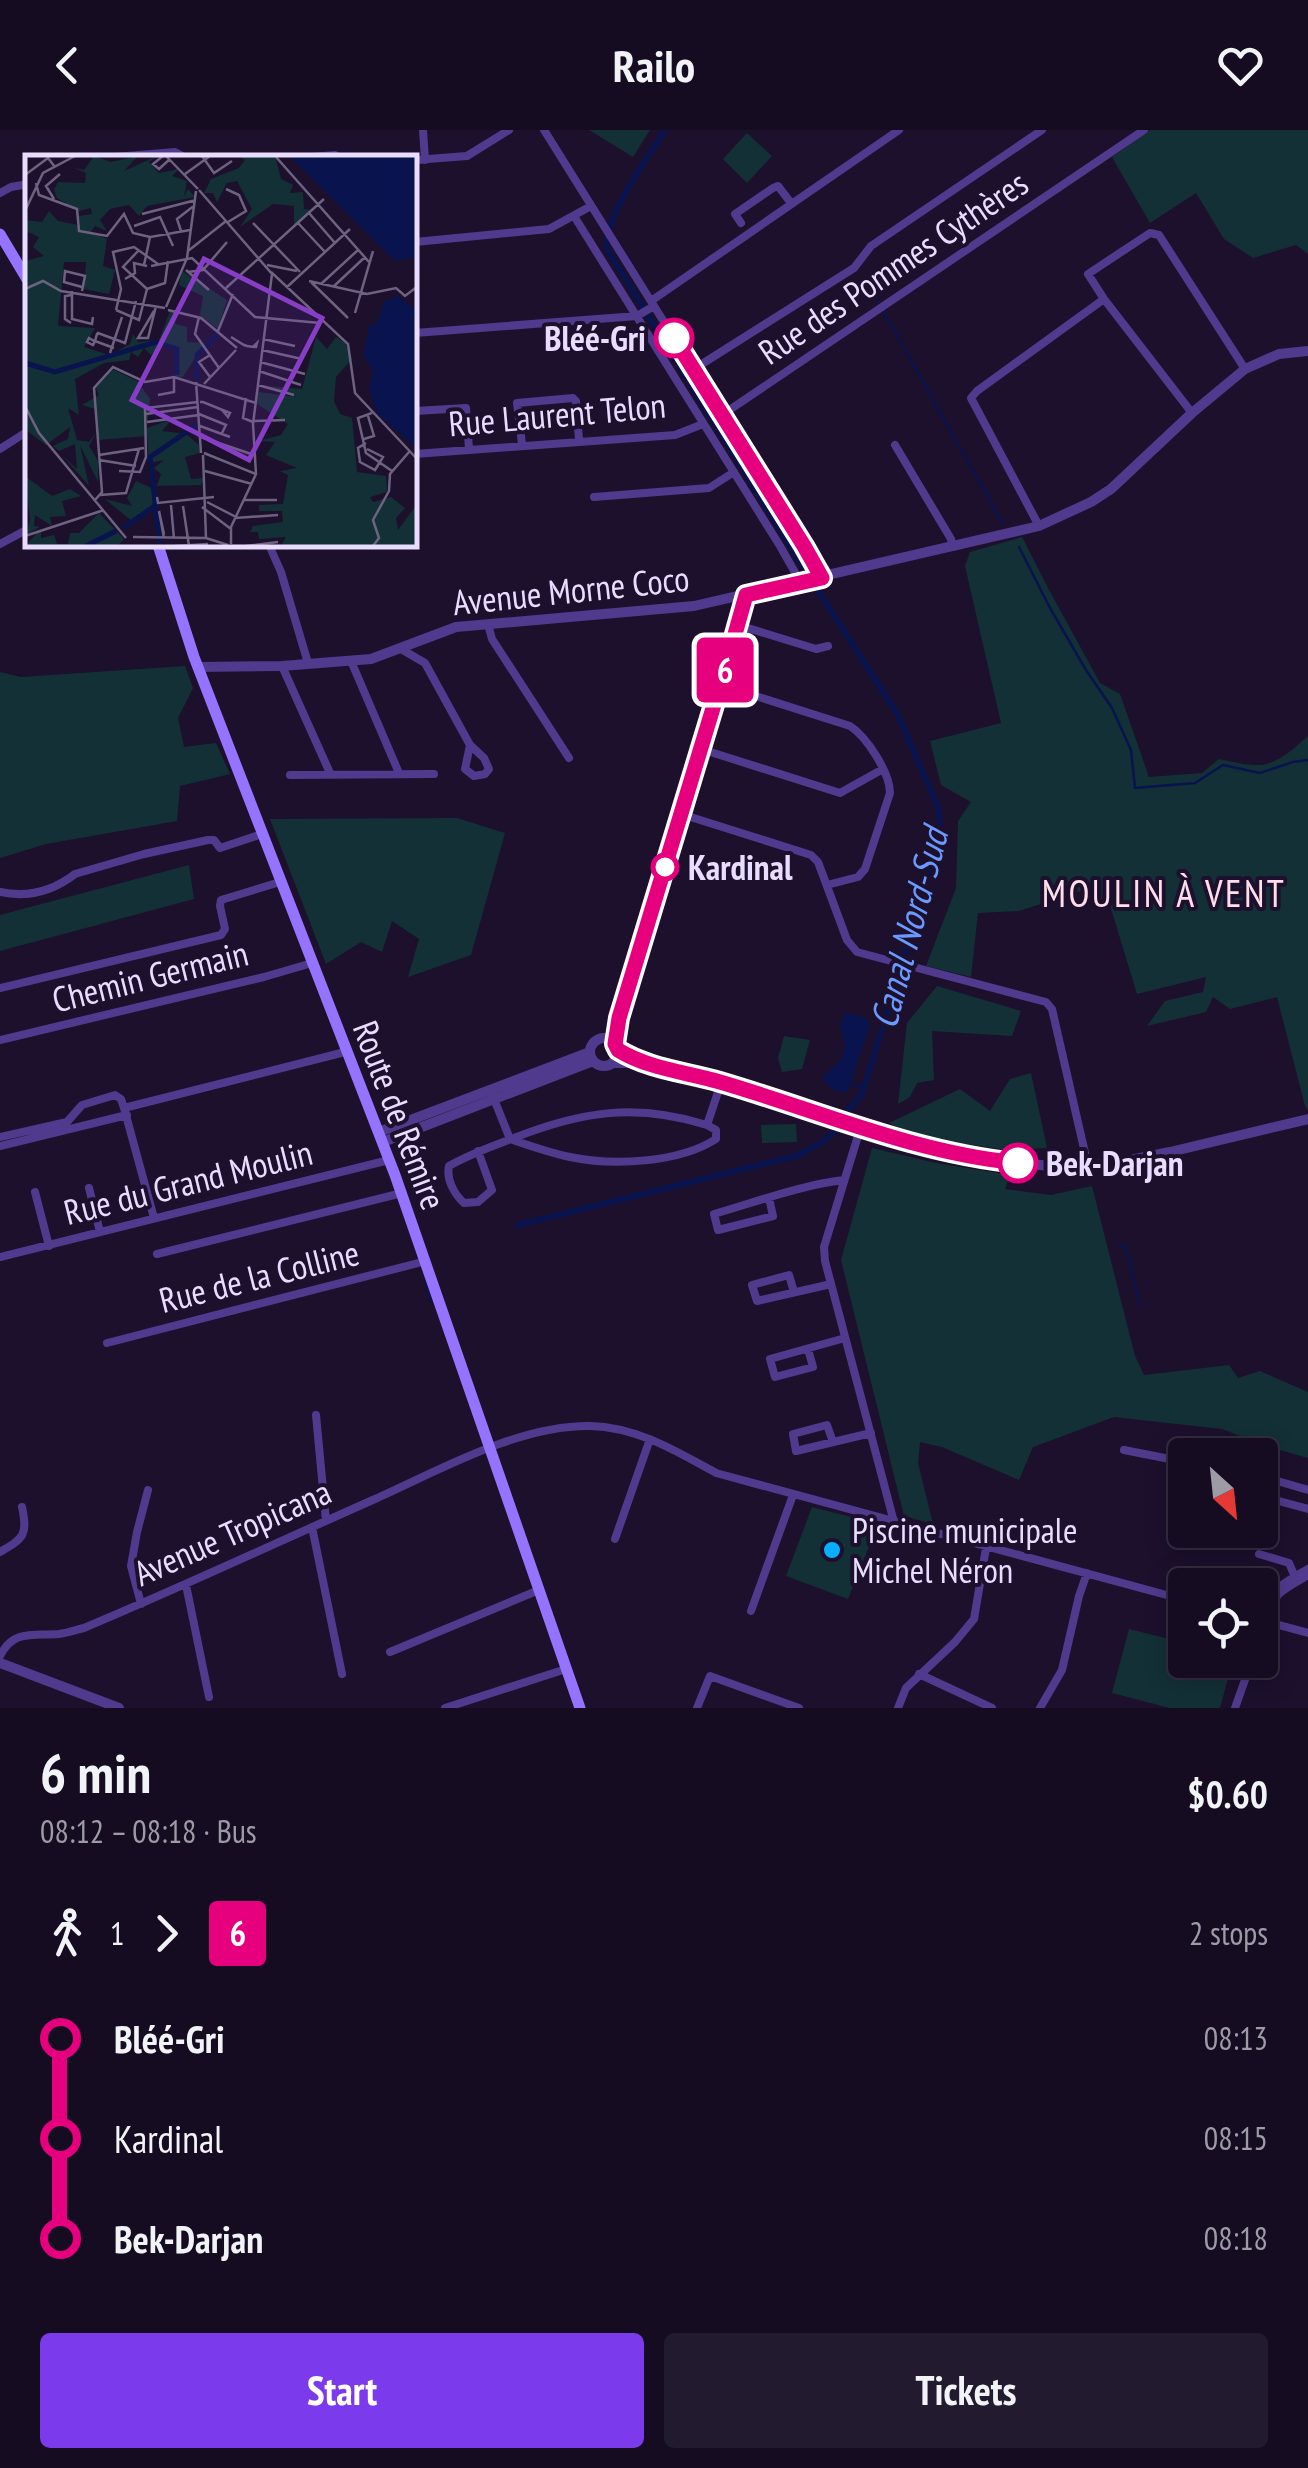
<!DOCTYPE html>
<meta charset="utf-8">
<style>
body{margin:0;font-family:"PT Sans Narrow",sans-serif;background:#221a2f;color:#f1f3f6;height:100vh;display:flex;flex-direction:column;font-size:38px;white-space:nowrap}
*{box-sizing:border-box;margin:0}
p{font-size:32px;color:#9d9ba5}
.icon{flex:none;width:55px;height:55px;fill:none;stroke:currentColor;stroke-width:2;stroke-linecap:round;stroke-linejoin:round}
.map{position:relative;height:1578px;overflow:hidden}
.side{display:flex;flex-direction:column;background:#150c22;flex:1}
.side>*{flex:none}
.badge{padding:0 20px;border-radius:8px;font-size:35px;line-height:65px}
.needle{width:65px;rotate:153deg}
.controls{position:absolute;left:1168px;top:1308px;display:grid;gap:20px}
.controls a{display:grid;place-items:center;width:110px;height:110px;border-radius:10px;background:#150c22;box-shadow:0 5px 25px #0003,0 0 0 2px #342c40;font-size:50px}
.map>.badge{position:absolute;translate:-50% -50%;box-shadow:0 0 0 5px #fff}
.legs{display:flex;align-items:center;gap:15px;height:110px;padding:0 40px;font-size:32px}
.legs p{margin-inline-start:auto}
.headline{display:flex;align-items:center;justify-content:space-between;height:170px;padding:0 40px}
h1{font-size:55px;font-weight:800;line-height:75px}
.action{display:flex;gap:20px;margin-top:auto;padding:20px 40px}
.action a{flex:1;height:115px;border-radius:10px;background:#7c3aed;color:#fff;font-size:40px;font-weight:800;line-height:115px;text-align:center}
.action a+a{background:#221a2f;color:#f1f3f6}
ul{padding:0 40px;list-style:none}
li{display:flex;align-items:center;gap:35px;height:100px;font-size:38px}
li i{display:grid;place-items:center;width:15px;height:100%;margin:0 12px;background:currentColor}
li i::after{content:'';width:25px;height:25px;margin:-12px;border:8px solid;border-radius:50%;background:#150c22}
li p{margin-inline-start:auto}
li:first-child i{background:linear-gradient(#0000 50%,currentColor 0)}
li:last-child i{background:linear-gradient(currentColor 50%,#0000 0)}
header{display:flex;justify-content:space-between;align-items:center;height:130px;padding:0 40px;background:#150c22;font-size:45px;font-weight:800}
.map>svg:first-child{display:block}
.green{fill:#133037}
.water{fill:#09134d}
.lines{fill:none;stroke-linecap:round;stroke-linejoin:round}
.stream{stroke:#09134d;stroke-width:2.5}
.canal{stroke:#09134d;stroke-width:6}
.minor{stroke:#503a8d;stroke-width:8}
.tertiary{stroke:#503a8d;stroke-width:10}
.secondary{stroke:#9673ff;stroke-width:11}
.line-1-casing{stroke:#fff;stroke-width:22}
.line-1{stroke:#e6007e;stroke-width:15}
.stop-1-dot{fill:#fff;stroke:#e6007e;stroke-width:5}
.poi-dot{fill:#08afff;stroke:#1c102d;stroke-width:4}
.labels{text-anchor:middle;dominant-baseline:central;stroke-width:8;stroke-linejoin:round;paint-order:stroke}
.street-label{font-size:35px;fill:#e8dcff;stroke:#1c102d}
.stop-label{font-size:35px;font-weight:bold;fill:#e8dcff;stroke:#1c102d;text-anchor:start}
.poi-label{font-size:35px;fill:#e8dcff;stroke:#1c102d;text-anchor:start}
.neighbourhood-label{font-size:38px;letter-spacing:2.5px;fill:#ffdeec;stroke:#1c102d}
.water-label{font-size:38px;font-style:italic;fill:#6a99ff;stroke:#1c102d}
.inset-river{fill:none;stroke:#09134d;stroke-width:5}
.inset-road{fill:none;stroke:#6e6281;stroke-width:2.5}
.view{fill:#863ec5;fill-opacity:0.15;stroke:#863ec5;stroke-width:5}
.inset-edge{fill:none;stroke:#e8dcff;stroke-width:5}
</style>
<header><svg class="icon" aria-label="back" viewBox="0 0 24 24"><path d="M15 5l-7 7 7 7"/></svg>Railo<svg class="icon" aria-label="heart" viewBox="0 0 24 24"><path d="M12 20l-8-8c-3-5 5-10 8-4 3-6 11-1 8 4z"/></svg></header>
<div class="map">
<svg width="1308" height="1578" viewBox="0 0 1308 1578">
<rect width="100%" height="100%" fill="#1c102d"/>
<!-- green -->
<path class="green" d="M589,0H650L633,27Z
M1150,0H1308V124L1296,115L1253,128L1224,109L1196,63L1150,93L1112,27Z
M747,3L772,26L747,53L723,29Z
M1022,407L1048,458L1100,553L1120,564L1149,647L1202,643L1219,629C1266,640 1272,638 1308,606V980L1305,976L1277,867L1230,879L1213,867L1206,882L1147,896L1165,871L1203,862L1206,847L1137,864L1109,772L1081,761L1019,781L978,783L971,847L926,836L956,758L958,691L971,672L941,655L930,611L1001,593L965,436L970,422Z
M185,536L193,558L178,588L184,617L216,613L230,644L180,656L177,691L46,714L0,728V542L21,547Z
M457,688L505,703L471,825L408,847L419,809L392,791L382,822L361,812L326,834L270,689Z
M189,735L194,769L0,821V785Z
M937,856L1021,881L1012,906L932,901L934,950L917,953L910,967L898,974L907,893Z
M784,906L810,910L802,939L782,942L778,928Z
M1031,943L1047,1018L1008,1020L913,1007L889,993L960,959L990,981L1010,949Z
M796,994L797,1012L762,1013L761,995Z
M872,1018L936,1033L1010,1045L1005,1059L1051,1065L1092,1056L1135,1226L1144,1245L1229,1235L1238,1248L1260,1241L1308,1262V1328L1266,1316L1222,1299L1114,1287L1033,1317L1019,1350L942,1317L920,1312L918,1333L933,1394L904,1386L841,1130Z
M812,1377L878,1394L848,1469L786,1446Z
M1129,1499L1185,1513V1530H1233L1220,1578H1170L1112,1563Z"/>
<!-- water -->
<path class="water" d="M845,882L867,888L870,895L849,958L847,962C835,962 828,958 822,947L840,931L845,917L840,895Z"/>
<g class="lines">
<!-- stream -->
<path class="stream" d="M871,157L880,173
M883,181L1003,394
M1019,417L1050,478L1086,540L1112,578L1131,620L1135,658L1195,653L1223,635L1260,643L1293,632L1308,630
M851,954L864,958
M1118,1114L1126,1117L1140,1176
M425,1148L432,1172"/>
<!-- canal -->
<path class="canal" d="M665,0C648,27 602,90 607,119L808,444
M815,456L898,585L938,677L940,696L926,755L862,964L844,985
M518,1095L796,1026L824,1011L840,996"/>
<!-- minor -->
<path class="minor" d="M423,0L425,30
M544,0L804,416L822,448
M102,28L175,22L186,28
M300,28L335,25L340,28
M415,30L467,26L509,0
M0,63L11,57L28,54
M574,86L780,416L797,446L799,453
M741,93L735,84L773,58L778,56L791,73
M415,112L549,99L591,76
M651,171L899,0
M415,203L637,186L654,176
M694,239L854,138L871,116L1042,0
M415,281L466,278L469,319
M1192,283L1104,169L1088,144L1150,103L1159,105L1245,239
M722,285L1144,0
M522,314L517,273L573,268L576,271L579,310
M895,315L951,409L953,417
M0,319L28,301
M415,324L675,305L703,294
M594,367L709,358L734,342
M1039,396L971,268L977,261L1104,169
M0,414L28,399
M269,415L281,442L308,533
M811,423L825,438L830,446
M488,494L492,509L569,628
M738,495L816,519L828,516
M401,519L425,533L470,615L484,628L489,639L485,644L474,646L465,639L470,615
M351,531L399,643
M282,536L330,643
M721,555L850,596C867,607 890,643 890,663L865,739L858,747L827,755
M701,619L840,663L883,639
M290,645L434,644
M681,684L811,725L818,732L847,810L857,822L1046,872L1052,879L1088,1036
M0,762C28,768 53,761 75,744L144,724L208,710H214L220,718L262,704
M0,858L221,805L225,799L220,776L221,770L280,752
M0,910L264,847L312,833
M492,964L510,1009
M124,978L341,923L347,918
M707,995L721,953
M861,996L824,1117L825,1131L894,1392
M0,1007L67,992L82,975L115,965L121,969L124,978L154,1088
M0,1016L127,985
M478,1021L492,1060L478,1072L464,1073C454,1064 446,1049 449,1036C470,1024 492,1016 514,1008C582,981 636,973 707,995L716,1000V1009C679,1033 613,1036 570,1027C550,1023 530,1016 510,1009
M89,1058L100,1102
M35,1062L49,1116
M769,1068L773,1086L718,1100L714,1084C756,1072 801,1055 844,1050
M157,1124L402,1063
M0,1127L389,1030
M794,1162L789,1145L752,1155L757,1171L831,1154
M107,1213L426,1131
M808,1219L813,1237L775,1247L770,1229L845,1208
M316,1285L326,1391
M833,1312L827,1295L793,1304L796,1321L871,1303
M1124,1320L1185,1332
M1260,1346L1308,1360
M1260,1366L1308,1379
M312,1397L342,1544
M615,1409L650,1309
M0,1422C24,1408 28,1405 22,1377
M1259,1424L1289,1433L1295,1447
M186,1455L209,1567
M141,1474L131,1436L137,1402L148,1360
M751,1481L793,1365
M1268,1484C1265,1459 1289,1451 1308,1439
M1260,1490L1308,1503
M1260,1510C1264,1499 1272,1471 1279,1464C1287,1456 1299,1451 1308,1445
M390,1522L539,1460
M0,1526C13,1499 34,1506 59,1504C67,1503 75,1500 84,1498C182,1457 278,1412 375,1369C440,1340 518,1295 590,1296C637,1297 676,1321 716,1343L1185,1470
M919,1544L992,1578
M445,1578L566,1539
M697,1578L710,1546L799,1578
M898,1578L906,1558L955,1512L974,1489L986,1418
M1040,1578L1062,1540L1079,1466L1087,1443
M1235,1578L1252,1530"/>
<!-- tertiary -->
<path class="tertiary" d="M198,537L282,536L371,529L456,497L694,476L1039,396L1091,372L1111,359L1192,283L1245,239L1279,224L1308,221
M590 922a14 14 0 1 1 28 0a14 14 0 1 1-28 0Z
M615,914L619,887L721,555L746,465
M612,933H643L686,943L937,1019L984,1029L1050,1036H1088L1115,1033L1170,1022L1308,989
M379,1002L590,922
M383,1012L593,931
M0,1533L119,1578"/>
<!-- secondary -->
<path class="secondary" d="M0,104L28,151
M158,415L194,527L395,1045L580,1578"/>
</g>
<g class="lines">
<!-- line-1 casing -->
<g class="line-1-casing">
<path id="line-1" d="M674,208L804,416L822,448L746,465L730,522L619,888L615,914L618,920C649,939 686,942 720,952C819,981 915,1023 1018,1033"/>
</g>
<!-- line-1 -->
<use href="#line-1" class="line-1"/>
</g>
<!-- markers -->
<g class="stop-1-dot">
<circle cx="674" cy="208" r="18"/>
<circle cx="665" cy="737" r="12"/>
<circle cx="1018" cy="1033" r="18"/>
</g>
<circle class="poi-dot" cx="832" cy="1420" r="10"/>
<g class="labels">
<!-- street labels -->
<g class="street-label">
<text transform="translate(893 137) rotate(-34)">Rue des Pommes Cythères</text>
<text transform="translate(557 284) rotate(-5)">Rue Laurent Telon</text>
<text transform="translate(571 460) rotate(-6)">Avenue Morne Coco</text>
<text transform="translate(150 846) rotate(-14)">Chemin Germain</text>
<text transform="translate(400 985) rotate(69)">Route de Rémire</text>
<text transform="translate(188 1052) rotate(-14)">Rue du Grand Moulin</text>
<text transform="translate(259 1146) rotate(-14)">Rue de la Colline</text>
<text transform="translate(232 1402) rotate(-24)">Avenue Tropicana</text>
</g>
<!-- stop labels -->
<g class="stop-label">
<text x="646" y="208" text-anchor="end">Bléé-Gri</text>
<text x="688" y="737">Kardinal</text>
<text x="1046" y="1033">Bek-Darjan</text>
</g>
<!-- poi labels -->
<g class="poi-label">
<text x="852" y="1400">Piscine municipale<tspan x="852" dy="40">Michel Néron</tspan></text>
</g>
<!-- neighbourhood labels -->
<g class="neighbourhood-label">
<text x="1164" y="762">MOULIN À VENT</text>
</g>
<!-- water labels -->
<g class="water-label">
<text transform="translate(908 798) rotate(-75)">Canal Nord-Sud</text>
</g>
</g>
<!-- overview -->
<g transform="translate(25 25)">
<rect width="392" height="392" fill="#1c102d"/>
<path d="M69,1L86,7L113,1L99,16L132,1L124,7L134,18L154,14L147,21L162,26L159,42L163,34L170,42L122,51L114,61L104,50L85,54L75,65L82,76L70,71L66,77L82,84L78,111L90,115L84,139L59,134L61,107H39L33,171L70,173L59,192L84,200L105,189L108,179L113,187L134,185L145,156L152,157L150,169L162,172V187L179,188L158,222H151V195L138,190L126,200L119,193L113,202L106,197L104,205L79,208L50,224L54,260L43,253L52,285L64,287L71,278L64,291L73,306V327L55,290L64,331L38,301L52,314L50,289L34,296L28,291L43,284L45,272L21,290L1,275L0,106L19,101L8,92L14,82L3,77L0,84V65L17,67L24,56L33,66L53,70L54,61L67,59L66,53L54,56L32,43L29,35L33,27L60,28L61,18L49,13L59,15ZM214,1H250L256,24L268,30L265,38L278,37L279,54L286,55L269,70V51L248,49L215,72L227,54L212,26L202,28L192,47L188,38H179L186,24L214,13L220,5ZM157,116L202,145L193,174L175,160L178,141L154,130ZM291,182L302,194L311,182L321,189L327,204L311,222L309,246L315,259L327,263L332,317L361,321L362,337L345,342L348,347L366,342L380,353L371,363L373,375L392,349V391H256L261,382L234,384L233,377H225L228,371L258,367L257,356H234V350L258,349L263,320L255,316L272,313L241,300L250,287L233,286L256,280L263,269L232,249L233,237L273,242L241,231L277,234ZM87,214L112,226L125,244L122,273L147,264L137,276L161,279L174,290L175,298L160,302L166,324L179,323L176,330L132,331L136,319L129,313L139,305L124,308L122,281L73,285L70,254L57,250L74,240L71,233ZM0,321L27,341L45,334L56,341L37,346L41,361L25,362L27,371L10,360L9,371L15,372L0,380L5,365ZM111,326L127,333L129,349L107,366L80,344L107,351L102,343ZM74,358L99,384L92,391H0L16,374V383L29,380L32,389H43L45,378H54Z" fill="#133037"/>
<path d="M264,1H392V102L370,106ZM373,141L386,152L392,149V294L352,258L344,234L348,217L338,198L345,169L352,168L359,147Z" fill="#09134d"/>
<path class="inset-river" d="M0,208L30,217L131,187L152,194V220M172,226V200L194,178M98,373L131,350M61,391L91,376M135,391L125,302L172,270"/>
<path class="inset-road" d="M138,1L128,9L134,14L145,4M141,1L173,34M177,1L189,18L207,6M251,2L344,107M160,19L185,1M0,20L23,3L30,12M11,28L14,40L52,54L54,76L82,81L99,59L108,78L125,82M201,34L214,40L221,56L203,67M174,35L247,119L228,269L231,319L206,372V389M29,44L21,31L35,19M0,56L18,18L50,1M284,58L310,88M117,59L171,45M228,68L275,117M273,68L300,97M109,71L135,62L148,91M156,76L152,64L170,50M113,96L98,112L122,134M163,96L201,66M119,110L125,82L165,75M242,110L272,116M126,111L167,103L230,162L295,168M161,115L184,135M163,117L178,115L202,87M246,117L323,189L330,238L393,305M100,124L110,118L109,108L122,111M284,126L342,139L371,133L380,141L393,131M286,127L323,163M296,129L333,95M262,132L325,74M308,132L340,102M201,133L299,44M0,134L18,126L36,136L140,153M122,134L140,128L143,106M47,136V164L67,169L68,162M57,136L60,121L40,116L39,127L57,132M141,152L162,103L171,36M91,155L96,134L88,97L109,92L133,109M91,155L114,165L122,134M143,155L176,163L212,193M129,156L113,183H123L131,151M330,158L348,96M174,162L170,179L194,213M46,168L40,164V141L47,140M193,176L208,139M206,182L219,190L222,191L229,192H231L232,188L228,192M238,184L270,191M89,193L70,186H69L64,183L62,187L68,190L70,186L72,179L73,178L100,188L111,146M237,195L277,204M85,198L97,162M185,200L174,207L185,222M235,207L280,219M234,216L276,230M171,227L176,298M179,229L211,195M233,230L269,240M133,240L149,237V222M221,243L218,263L228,267M175,247H178L205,258L203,262L197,255M0,251L14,278L101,383M347,258L333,263L341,298L367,316M121,259L173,252M174,259L201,270L197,278M228,266L260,265M122,267L174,260M175,271L205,282M176,282L229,300M339,284L349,281L343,261M341,288L333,293L335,307L350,315L358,302L342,294M179,298L231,319M74,300L119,293M178,300L181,383M74,305L111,311M94,316L115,317L121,302L120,253L173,247M180,316L227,329M75,340L101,338L114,294M132,342L133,348L189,342M70,345L77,337L69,233L88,212L120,227L149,222L231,248M219,345H252M182,347L211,362M146,350L149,384M158,351L164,391M177,352L206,374M210,363L253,360M139,379L134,356L139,383M0,381L79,355M108,382L181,383L203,390M150,391L183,389M221,391L253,387M348,391L354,383L348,365L364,336L365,319L384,297"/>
<path class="view" d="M179,104L297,163L224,305L107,245Z"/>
<rect width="392" height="392" class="inset-edge"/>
</g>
</svg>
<div class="controls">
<a><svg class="needle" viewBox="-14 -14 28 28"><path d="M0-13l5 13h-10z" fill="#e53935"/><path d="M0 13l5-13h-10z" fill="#9d9ba5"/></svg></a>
<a><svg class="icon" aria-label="locate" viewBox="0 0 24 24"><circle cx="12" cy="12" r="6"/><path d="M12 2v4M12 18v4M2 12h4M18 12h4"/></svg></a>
</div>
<b class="badge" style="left:725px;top:540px;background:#e6007e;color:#fff">6</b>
</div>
<section class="side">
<div class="headline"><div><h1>6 min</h1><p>08:12 – 08:18 · Bus</p></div><b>$0.60</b></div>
<div class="legs"><svg class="icon" aria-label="walk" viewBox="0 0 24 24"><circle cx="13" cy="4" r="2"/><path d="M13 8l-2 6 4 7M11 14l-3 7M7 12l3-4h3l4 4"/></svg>1<svg class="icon" aria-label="forward" viewBox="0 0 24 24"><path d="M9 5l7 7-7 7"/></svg><b class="badge" style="background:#e6007e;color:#fff">6</b><p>2 stops</p></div>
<ul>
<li><i style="color:#e6007e"></i><b>Bléé-Gri</b><p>08:13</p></li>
<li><i style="color:#e6007e"></i><span>Kardinal</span><p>08:15</p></li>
<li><i style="color:#e6007e"></i><b>Bek-Darjan</b><p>08:18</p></li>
</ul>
<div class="action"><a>Start</a><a>Tickets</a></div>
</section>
